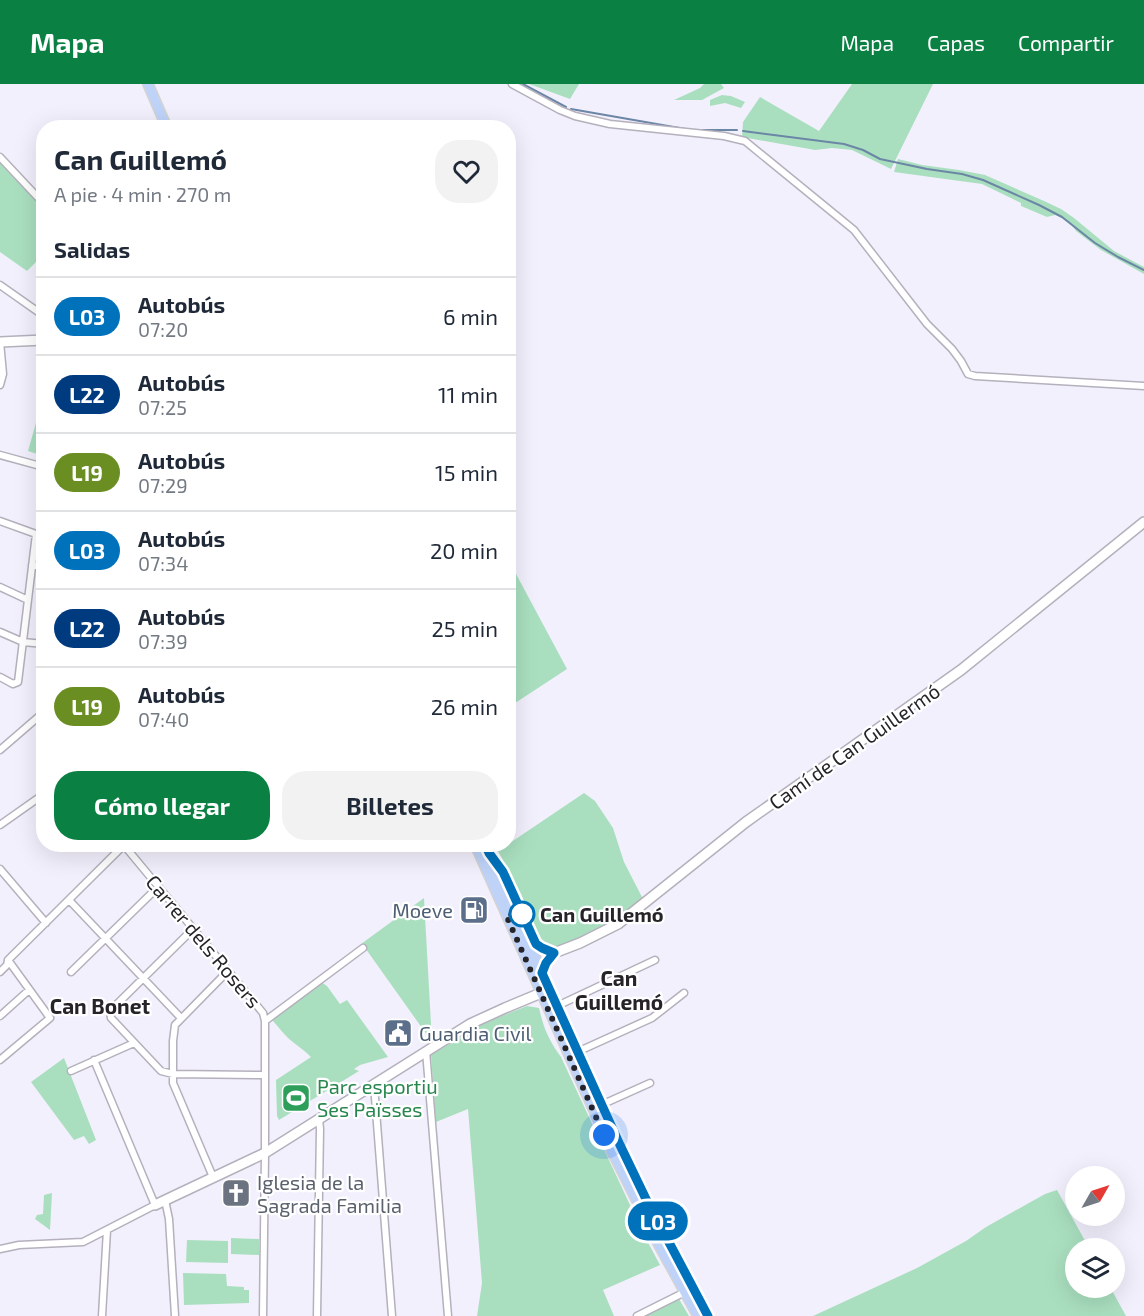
<!DOCTYPE html>
<html lang="es">
<meta charset="utf-8">
<style>
body{margin:0;font-family:"Exo 2",sans-serif;background:#f2f2f3;color:#1f2937;height:100vh;display:flex;flex-direction:column;font-size:22px;white-space:nowrap}
*{box-sizing:border-box;margin:0}
p{font-size:20px;color:#747a83}
.icon{flex:none;width:33px;height:33px;fill:none;stroke:currentColor;stroke-width:2;stroke-linecap:round;stroke-linejoin:round}
.map{position:relative;flex:1;overflow:hidden}
.details{position:absolute;left:36px;top:36px;width:480px;height:732px;display:flex;flex-direction:column;background:#fff;border-radius:24px;box-shadow:0 6px 24px #0002}
.details>*{flex:none}
.badge{padding:0 12px;border-radius:20px;font-size:21px;line-height:39px}
.needle{width:39px;rotate:51deg}
.controls{position:absolute;left:1065px;top:1082px;display:grid;gap:12px}
.controls a{display:grid;place-items:center;width:60px;height:60px;border-radius:50%;background:#fff;box-shadow:0 6px 24px #0002;font-size:30px}
.you{position:absolute;width:30px;height:30px;margin:-15px;border:4px solid #fff;border-radius:50%;background:#1a73e8;box-shadow:0 0 0 9px #1a73e833}
.map>.badge{position:absolute;translate:-50% -50%;box-shadow:0 0 0 3px #fff}
h2{padding:0 18px;font-size:22px;line-height:54px}
.round{display:grid;place-items:center;flex:none;width:63px;height:63px;border-radius:24px;background:#f2f2f3}
.overview{display:flex;align-items:center;justify-content:space-between;height:102px;padding:0 18px}
h1{font-size:28px;font-weight:700;line-height:45px}
.button{display:flex;gap:12px;margin-top:auto;padding:12px 18px}
.button a{flex:1;height:69px;border-radius:24px;background:#0b8043;color:#fff;font-size:24px;font-weight:700;line-height:69px;text-align:center}
.button a+a{background:#f2f2f3;color:#1f2937}
ul{padding:0;list-style:none}
li{display:flex;align-items:center;gap:18px;height:78px;padding:0 18px;border-top:2px solid #e0e1e3}
li div{flex:1}
li b{display:block;font-size:22px}
li em{font-style:normal}
li .badge{min-width:66px;font-weight:700;text-align:center}
header{display:flex;align-items:center;gap:36px;box-sizing:border-box;height:84px;padding:0 30px;background:#0b8043;color:#fff}
header strong{font-size:28px}
nav{display:flex;gap:33px;margin-inline-start:auto;font-size:21px}
.map>svg:first-child{display:block}
.green{fill:#a9dfbf}
.lines{fill:none;stroke-linecap:round;stroke-linejoin:round}
.stream{stroke:#6c86a6;stroke-width:2}
.street-casing{stroke:#b4b0bc;stroke-width:9}
.secondary-casing{stroke:#b4b0bc;stroke-width:12}
.primary-casing{stroke:#d4d3d4;stroke-width:12}
.street{stroke:#fff;stroke-width:6}
.secondary{stroke:#fff;stroke-width:9}
.primary{stroke:#bfd3f9;stroke-width:9}
.line-casing{stroke:#fff;stroke-width:14}
.line{stroke:#0072bc;stroke-width:9}
.walk{stroke:#262429;stroke-width:6;stroke-dasharray:0 10.8}
.stop-dot{fill:#fff;stroke:#0072bc;stroke-width:3}
.labels{text-anchor:middle;dominant-baseline:central;stroke-width:4.5;stroke-linejoin:round;paint-order:stroke}
.street-label{font-size:20px;fill:#262429;stroke:#fff}
.service-label{font-size:20px;fill:#4e5e75;stroke:#fff;text-anchor:end}
.stop-label{font-size:20px;font-weight:bold;fill:#262429;stroke:#fff;text-anchor:start}
.leisure-label{font-size:20px;fill:#27864d;stroke:#fff;text-anchor:start}
.worship-label{font-size:20px;fill:#5b616d;stroke:#fff;text-anchor:start}
.neighbourhood-label{font-size:21px;font-weight:bold;fill:#262429;stroke:#fff}
</style>
<header>
<strong>Mapa</strong>
<nav><a>Mapa</a><a>Capas</a><a>Compartir</a></nav>
</header>
<div class="map">
<svg width="1144" height="1232" viewBox="0 0 1144 1232">
<rect width="100%" height="100%" fill="#f3f0fd"/>
<!-- green -->
<path class="green" d="M529,0H579L570,15Z
M704,0H721L724,4L702,16H674L700,4Z
M852,0H933L891,85L852,66L832,64L815,66L742,53L743,38L760,13L819,47Z
M722,11L731,12L745,18L741,24L725,19L710,22V16Z
M898,75L922,81L959,86L985,91L1044,117L1061,125L1074,134L1114,167L1144,183V190L1101,166L1076,147L1071,140L1062,134L1055,131L1047,133L1021,122V119L982,100L894,88Z
M0,76L43,125V171L27,187L0,168Z
M43,314V372L28,367Z
M508,475L567,585L509,623H508Z
M584,709L595,717L613,744L624,778L643,815L614,836L586,852L554,863L544,859L537,852L521,810L498,767Z
M424,814L432,958L363,861L361,860Z
M318,896L327,902L340,920L347,916L388,973L360,981L354,985L359,987L279,1036L277,1032L276,996L311,973C304,966 296,961 288,954C281,947 275,939 268,931Z
M527,922L539,924C544,945 548,955 561,973L644,1151L660,1181L603,1206L614,1232H477L482,1199L468,1025L436,1038L431,971L486,938Z
M64,974L96,1056L89,1060L84,1052L74,1056L31,998Z
M1057,1106L1089,1164H1076V1203H1110L1126,1232H813L917,1184L966,1157L986,1143L1045,1110Z
M52,1109L50,1146L35,1135L37,1131L43,1130L44,1111Z
M231,1154L259,1155V1171L231,1170Z
M187,1156L228,1157V1179L186,1178Z
M183,1189L226,1190L227,1202L244,1203V1206H249V1219L184,1221Z
M679,1215L689,1232H645Z"/>
<g class="lines">
<!-- stream -->
<path class="stream" d="M523,0L566,23
M571,25L691,46H737
M743,47L844,60L863,66L880,75L927,85L962,90L983,96L1039,121L1062,133L1095,159L1118,173L1144,186"/>
<!-- street casing -->
<g class="street-casing">
<path id="street" d="M512,0L560,26L575,32L610,40L724,52L745,57L854,146L927,240L952,265L961,277L968,290L975,292L1144,302
M0,73L44,120
M0,201L44,232
M0,301L3,290L0,258
M0,371L44,383
M0,437L36,450L18,598L13,600L0,593
M32,481L44,483
M0,503L28,516
M0,548L23,558L44,560
M0,666L44,628
M0,741L44,710
M123,760L263,929L265,937V1069L263,1232
M0,785L46,839
M69,816L181,934
M193,845L110,927L111,934L161,987L173,990L265,991
M0,888L7,881L8,876L124,761
M71,888L158,803
M557,922L655,876
M0,932L29,906
M265,937L363,864
M426,967L448,1232
M577,968L652,934L684,909
M0,976L50,934L8,876
M71,987L134,959
M374,1001L392,1232
M601,1021L650,999
M213,1093L173,999V957L175,941L228,887
M165,1116L169,1135L175,1232
M0,1165L19,1161L83,1158L155,1121L94,976
M102,1232L107,1146
M317,1232L320,1045L319,1035
M637,1232L685,1208"/>
</g>
<!-- secondary casing -->
<g class="secondary-casing">
<path id="secondary" d="M0,258L44,256
M554,869L580,859L618,840L746,738L961,586L1144,438
M155,1121L265,1069L470,940L505,924L541,909"/>
</g>
<!-- primary casing -->
<g class="primary-casing">
<path id="primary" d="M148,0L167,44
M475,760L612,1067L659,1161L698,1232
M485,760L601,1021L645,1113L708,1232
M530,848C536,860 542,865 554,869L546,879L542,889"/>
</g>
<!-- street -->
<use href="#street" class="street"/>
<!-- secondary -->
<use href="#secondary" class="secondary"/>
<!-- primary -->
<use href="#primary" class="primary"/>
</g>
<g class="lines">
<!-- line casing -->
<g class="line-casing">
<path id="line" d="M485,760L489,769L503,788L536,860L542,864L554,869L546,879L542,889L620,1061L645,1113L708,1232"/>
</g>
<!-- line -->
<use href="#line" class="line"/>
<!-- walk -->
<path class="walk" d="M522,830L506,831L604,1051"/>
</g>
<!-- icons -->
<defs>
<g id="fuel-square" transform="scale(1.5)"><rect x="-9" y="-9" width="18" height="18" rx="4" fill="#5c6f8a" stroke="#fff"/><path d="M-5.5-6h7V0h2V4h1.3V-2.5L3-4.5l.8-.8L6-3V5H2.5V1h-1V6h-7ZM-4.2-4.7v3.2H.2V-4.7Z" fill="#fff"/></g>
<g id="civic-square" transform="scale(1.5)"><rect x="-9" y="-9" width="18" height="18" rx="4" fill="#5c6f8a" stroke="#fff"/><path d="M-.6-6.5H3V-4.5H.6V-3L4-1V1h2V6H-6V1h2V-1L-.6-3ZM-1.2 2.5V6h2.4V2.5Z" fill="#fff"/></g>
<g id="stadium-square" transform="scale(1.5)"><rect x="-9" y="-9" width="18" height="18" rx="4" fill="#2e9e5b" stroke="#fff"/><path d="M0-5a6.5 5 0 1 0 0 10a6.5 5 0 1 0 0-10ZM-3.5-1.8h7v3.6h-7Z" fill="#fff"/></g>
<g id="church-square" transform="scale(1.5)"><rect x="-9" y="-9" width="18" height="18" rx="4" fill="#6b7280" stroke="#fff"/><path d="M-1.2-6h2.4v3.5h3.3v2.4h-3.3V6h-2.4V-.1h-3.3v-2.4h3.3Z" fill="#fff"/></g>
</defs>
<g fill-rule="evenodd">
<use href="#fuel-square" x="474" y="826"/>
<use href="#civic-square" x="398" y="949"/>
<use href="#stadium-square" x="296" y="1014"/>
<use href="#church-square" x="236" y="1109"/>
</g>
<!-- markers -->
<circle class="stop-dot" cx="522" cy="830" r="12"/>
<g class="labels">
<!-- street labels -->
<g class="street-label">
<text transform="translate(854 662) rotate(-35)">Camí de Can Guillermó</text>
<text transform="translate(204 857) rotate(50)">Carrer dels Rosers</text>
</g>
<!-- service labels -->
<g class="service-label">
<text x="453" y="826">Moeve</text>
<text x="419" y="949" text-anchor="start">Guardia Civil</text>
</g>
<!-- stop labels -->
<g class="stop-label">
<text x="540" y="830">Can Guillemó</text>
</g>
<!-- leisure labels -->
<g class="leisure-label">
<text x="317" y="1002">Parc esportiu<tspan x="317" dy="23">Ses Païsses</tspan></text>
</g>
<!-- worship labels -->
<g class="worship-label">
<text x="257" y="1098">Iglesia de la<tspan x="257" dy="23">Sagrada Familia</tspan></text>
</g>
<!-- neighbourhood labels -->
<g class="neighbourhood-label">
<text x="619" y="893">Can<tspan x="619" dy="24">Guillemó</tspan></text>
<text x="100" y="921">Can Bonet</text>
</g>
</g>
</svg>
<div class="controls">
<a><svg class="needle" viewBox="-14 -14 28 28"><path d="M0-13l5 13h-10z" fill="#e53935"/><path d="M0 13l5-13h-10z" fill="#747a83"/></svg></a>
<a><svg class="icon" aria-label="layers" viewBox="0 0 24 24"><path d="M12 4l9 5-9 5-9-5zM3 14l9 5 9-5"/></svg></a>
</div>
<div class="you" style="left:604px;top:1051px"></div>
<b class="badge" style="left:658px;top:1137px;background:#0072bc;color:#fff">L03</b>
<section class="details">
<div class="overview"><div><h1>Can Guillemó</h1><p>A pie · 4 min · 270 m</p></div><a class="round"><svg class="icon" aria-label="heart" viewBox="0 0 24 24"><path d="M12 20l-8-8c-3-5 5-10 8-4 3-6 11-1 8 4z"/></svg></a></div>
<h2>Salidas</h2>
<ul>
<li><span class="badge" style="background:#0072bc;color:#fff">L03</span><div><b>Autobús</b><p>07:20</p></div><em>6 min</em></li>
<li><span class="badge" style="background:#003b80;color:#fff">L22</span><div><b>Autobús</b><p>07:25</p></div><em>11 min</em></li>
<li><span class="badge" style="background:#6b8e23;color:#fff">L19</span><div><b>Autobús</b><p>07:29</p></div><em>15 min</em></li>
<li><span class="badge" style="background:#0072bc;color:#fff">L03</span><div><b>Autobús</b><p>07:34</p></div><em>20 min</em></li>
<li><span class="badge" style="background:#003b80;color:#fff">L22</span><div><b>Autobús</b><p>07:39</p></div><em>25 min</em></li>
<li><span class="badge" style="background:#6b8e23;color:#fff">L19</span><div><b>Autobús</b><p>07:40</p></div><em>26 min</em></li>
</ul>
<div class="button"><a>Cómo llegar</a><a>Billetes</a></div>
</section>
</div>
